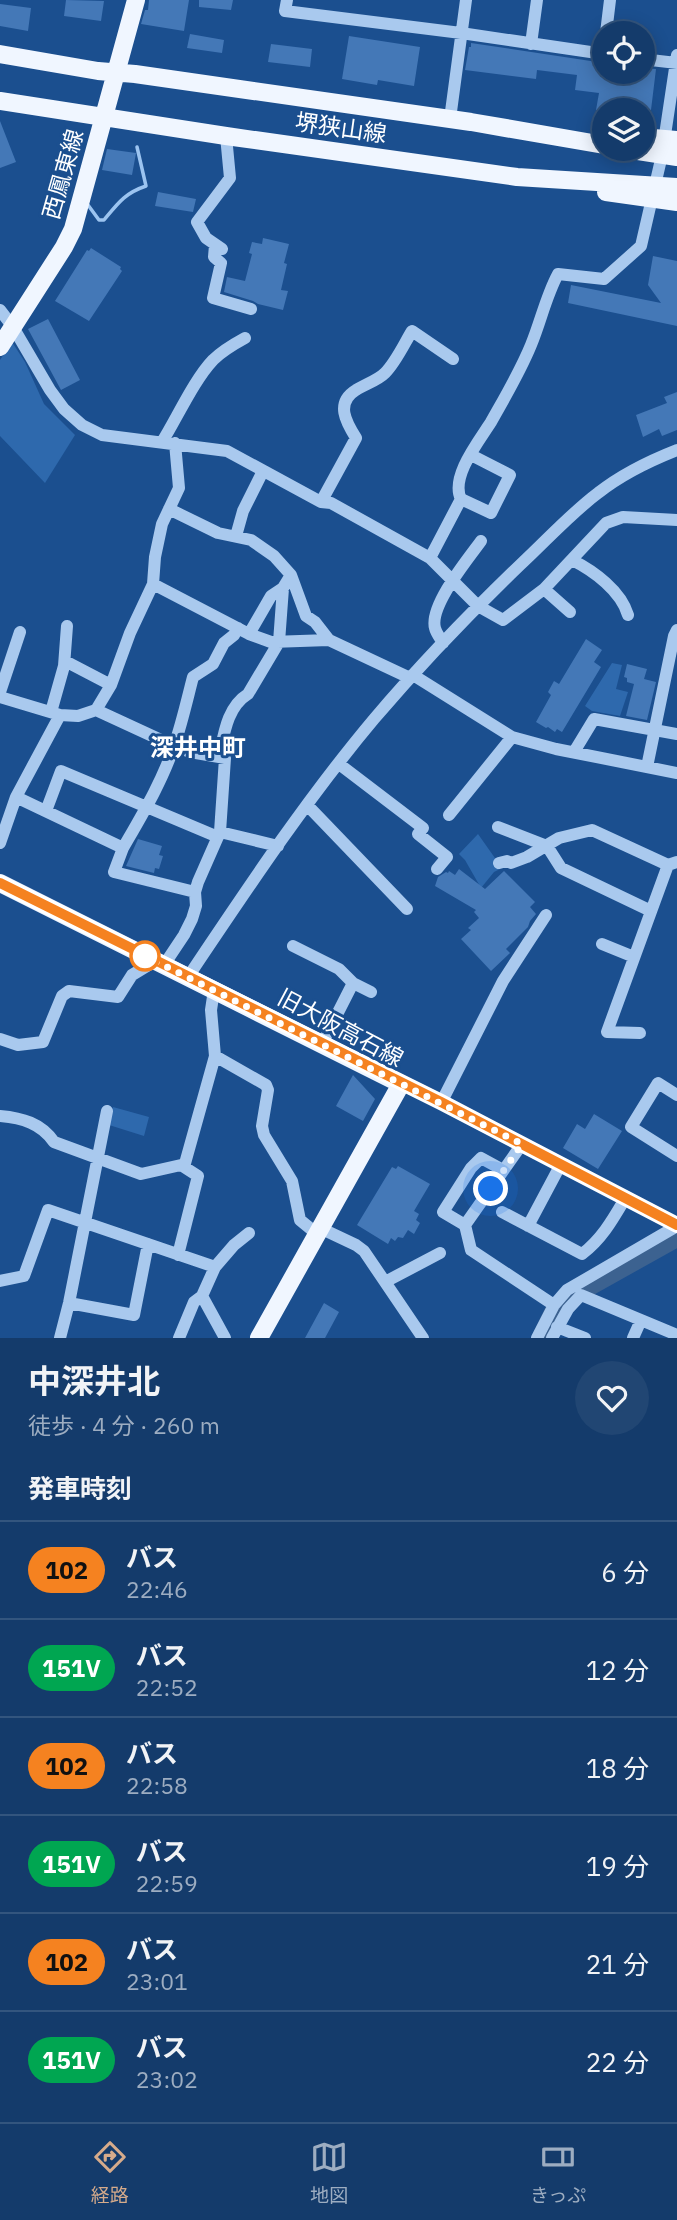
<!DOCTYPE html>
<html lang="ja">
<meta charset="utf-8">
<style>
body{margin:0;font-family:"IBM Plex Sans","Noto Sans JP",sans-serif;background:#214673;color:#f1f3f6;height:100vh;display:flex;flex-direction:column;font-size:26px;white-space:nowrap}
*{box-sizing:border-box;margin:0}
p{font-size:23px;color:#9dadc1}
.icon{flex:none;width:38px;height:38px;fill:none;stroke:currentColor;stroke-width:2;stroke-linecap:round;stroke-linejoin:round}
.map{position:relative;height:1338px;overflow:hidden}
.panel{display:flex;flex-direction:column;background:#143b6b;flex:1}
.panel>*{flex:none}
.badge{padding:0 14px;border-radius:23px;font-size:24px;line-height:46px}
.fabs{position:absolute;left:592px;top:21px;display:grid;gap:14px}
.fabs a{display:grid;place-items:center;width:63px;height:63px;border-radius:50%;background:#143b6b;box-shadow:0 4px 18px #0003,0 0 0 2px #33557e;font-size:35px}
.you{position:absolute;width:35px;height:35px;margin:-18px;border:5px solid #fff;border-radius:50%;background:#1a73e8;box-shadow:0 0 0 10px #1a73e833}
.map>.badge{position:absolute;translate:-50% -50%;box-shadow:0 0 0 4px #fff}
h2{padding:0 28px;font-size:26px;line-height:63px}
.round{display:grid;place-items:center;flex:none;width:74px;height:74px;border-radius:37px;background:#214673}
.overview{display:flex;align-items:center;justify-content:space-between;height:119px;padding:0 28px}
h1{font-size:33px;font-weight:700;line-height:52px}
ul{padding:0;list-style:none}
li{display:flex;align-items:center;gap:21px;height:98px;padding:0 28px;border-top:2px solid #33557e}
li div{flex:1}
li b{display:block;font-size:26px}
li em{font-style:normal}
li .badge{min-width:77px;font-weight:700;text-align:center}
.dock{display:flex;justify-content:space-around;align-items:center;height:98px;border-top:2px solid #33557e;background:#143b6b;font-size:19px;color:#9dadc1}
.dock a{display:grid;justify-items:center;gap:4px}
.dock .active{color:#d6ab8b}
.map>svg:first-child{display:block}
.green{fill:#2e69ad}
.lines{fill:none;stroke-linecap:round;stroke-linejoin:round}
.stream{stroke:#9cc4f0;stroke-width:3.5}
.river{stroke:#3c6290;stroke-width:23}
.building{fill:#4478b7}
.minor{stroke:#a9c9ee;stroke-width:12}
.major{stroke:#f0f6ff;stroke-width:18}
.line-casing{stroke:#fff;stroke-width:16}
.line{stroke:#f58220;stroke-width:10}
.walk{stroke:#fff;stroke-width:7;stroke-dasharray:0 12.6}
.stop-dot{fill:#fff;stroke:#f58220;stroke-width:3.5}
.labels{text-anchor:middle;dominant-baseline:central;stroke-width:6;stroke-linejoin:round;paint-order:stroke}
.street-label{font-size:23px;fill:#fff;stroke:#1b4f8f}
.neighbourhood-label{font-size:24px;font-weight:bold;fill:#fff;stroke:#1b4f8f}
</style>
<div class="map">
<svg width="677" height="1338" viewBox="0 0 677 1338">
<rect width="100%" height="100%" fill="#1b4f8f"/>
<!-- green -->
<path class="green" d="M12,342L25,362L44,404L75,435L45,483L0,436V360Z
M612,663L622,665L616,689L628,692L620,716L592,711L585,706Z
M478,834L502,868L494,872L481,888L465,860L459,854Z
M113,1107L149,1117L144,1136L109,1125Z"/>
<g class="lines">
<!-- stream -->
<path class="stream" d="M88,205L99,220H104C118,203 125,193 146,186L137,147"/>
<!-- river -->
<path class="river" d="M544,1337L555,1314L577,1291L677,1235"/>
</g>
<!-- building -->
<path class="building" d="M66,0L104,1L101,21L64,16Z
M149,0H189L184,31L141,24L145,10H148Z
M199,0H233L231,10L199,7Z
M0,4L31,8L28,31L0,26Z
M190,34L224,40L222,53L187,48Z
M349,36L420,47L414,86L378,80L377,85L342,79Z
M471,43L604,63V72H642V68L656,69L651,110H596L599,93L575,90L577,75L537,70L536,79L465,70L469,47H471Z
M271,44L312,49L310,67L268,62Z
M0,121L16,162L0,168Z
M107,149L136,153L132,175L102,170Z
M158,192L196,199L193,212L155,206Z
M263,238L289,244L284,263L287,264L281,290L288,291L283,310L258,304L253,301L224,292L227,277L245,281L252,254L249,253L252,242L262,244Z
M91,248L121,267L120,269L122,271L89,321L55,301L87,250L89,251Z
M653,256L677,261V326L568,303L571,285L661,303L648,285Z
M48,319L80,380L61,390L28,329Z
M677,392V430L662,436L659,429L643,437L636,415L667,403L664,397Z
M586,639L602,650L594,662L601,667L562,732L557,729L555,732L548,727L546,728L536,722L551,695L548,692L554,681L559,684Z
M627,664L647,669L644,679L656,682L647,720L626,716L634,684L627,682V678L624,677Z
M138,839L162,846L159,855L163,856L159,869L155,868L154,873L126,866Z
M459,869L485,889L504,871L535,902L530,907L536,914L530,921L528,927L506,949L510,953L491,971L461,939L471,930L468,928L479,918L474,912L476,910L435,886L438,877L446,872L448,873L449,871L455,875Z
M353,1075L375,1099L363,1121L336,1106Z
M594,1114L622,1131L598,1169L563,1148L577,1124L585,1129Z
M398,1166L430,1184L414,1211L419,1214L416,1220L420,1223L414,1234L408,1230L403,1238L398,1237L395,1241L391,1238L388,1244L357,1225L392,1167L396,1169Z
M324,1303L339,1312L325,1338H305Z"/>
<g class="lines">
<!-- minor -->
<path class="minor" d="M287,0L285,11L461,33L604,54
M606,33L610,0
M531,44L537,0
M677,55L662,155L641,246L604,279L558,274C546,296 541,321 531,345C520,372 505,397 491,422C479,441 450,477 461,499L430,558L478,606L503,620L544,589L606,523L623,517L677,520
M642,59L677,63
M450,119L466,0
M215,245L214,257L221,263L213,298L251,309
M222,249L206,238L197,222L230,178L226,136
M0,310L13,327L50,390L64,409L82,425L102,435L227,451L321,502L331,503L430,558
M162,442C177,418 194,380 213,360C222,351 234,344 245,338
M461,499L491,513L510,475L471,455
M321,502L356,438C346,422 335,403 356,390C365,384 377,381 385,373C396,362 404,344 412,331L453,359
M169,509L218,533L251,540L274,556L291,575L306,616L315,622L329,640
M236,536L243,511L263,471
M572,560C594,571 621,591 628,615
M153,584L249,634L271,642L329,640L410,678
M544,589L570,612
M249,634L271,596L283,588
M443,643C441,639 436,633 435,628C429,606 468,559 481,541
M65,661L111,685
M413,675L512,737L556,749L677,773
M0,692L20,632
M0,697L60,715L78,716L96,710L111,685L130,633L153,584L155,557L162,524L179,488L175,443
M96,710L174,746L190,752L225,758L220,832L198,882L195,892L196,906L192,919L184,935L164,965
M51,712L64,666L67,626
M574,752L594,719L677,734
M219,757C224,734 227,707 248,694L279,642L283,588L291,575
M339,764L423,828L418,834L447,857L437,869
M647,767L674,636L677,630
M16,797L123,848L114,872L195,892
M308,806L407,909
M46,811L61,771L218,837
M449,815L512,737
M498,827L547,846L561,868L651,911
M220,832L278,846
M0,843L16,797L60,715
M123,848C142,815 162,782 174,746C182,723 187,700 193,677L213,664L224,643L234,635L238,628
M499,863L507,861L511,863L527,857L559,838L592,830L668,865
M602,944L634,957
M293,946L339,969L353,983L371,992
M188,977C247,889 306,800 374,719C420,665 469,614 520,565C546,541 570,514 598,493C622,474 649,461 677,450
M640,1033L607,1032L668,865L677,862
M0,1039L18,1045L43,1042L62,996L69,991L118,997L132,975L155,961
M322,1044L353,983
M215,1056L266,1085L268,1090L262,1126L264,1135L292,1181L300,1220L317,1234
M401,1084L441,1103L677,1225
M677,1095L658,1083L631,1127L677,1156
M441,1103L503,981L546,915
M0,1116C22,1118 41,1123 54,1142L141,1174L181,1165L198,1176L178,1255
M522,1144L465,1225L471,1250L554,1305
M184,1167L215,1056L211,1010L214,990
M502,1212L582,1254C602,1239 613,1219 626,1197
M465,1225L443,1212L471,1168L481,1158L503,1170
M528,1226L561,1164
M320,1228L356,1245L364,1251L423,1338
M215,1267L234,1245L249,1233
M0,1281L24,1276L48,1210L215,1267L202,1296L225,1338
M385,1282L440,1253
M69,1303L134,1315L148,1244
M557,1327L585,1338
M60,1338L69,1303L107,1111
M179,1338L194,1302L202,1296
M537,1338L554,1305L567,1290L677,1226
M552,1338L568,1309L581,1295L677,1335
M633,1338L641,1320"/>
<!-- major -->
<path class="major" d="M0,54L98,71L135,74L471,122L604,145
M0,101L226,136L517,177L677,187
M642,137L677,140
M625,149L677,157
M606,192L677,202
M0,347L64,247L73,229L136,0
M0,883L401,1084L259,1338"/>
</g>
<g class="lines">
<!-- line casing -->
<g class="line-casing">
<path id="line" d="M0,883L441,1102L677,1225"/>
</g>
<!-- line -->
<use href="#line" class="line"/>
<!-- walk -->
<path class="walk" d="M145,956L522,1144L491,1189"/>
</g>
<!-- markers -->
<circle class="stop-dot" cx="145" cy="956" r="14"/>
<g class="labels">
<!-- street labels -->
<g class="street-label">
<text transform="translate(341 127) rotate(8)">堺狭山線</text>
<text transform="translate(62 174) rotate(-74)">西鳳東線</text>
<text transform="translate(341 1027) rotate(28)">旧大阪高石線</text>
</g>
<!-- neighbourhood labels -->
<g class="neighbourhood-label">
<text x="198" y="747">深井中町</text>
</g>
</g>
</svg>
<div class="fabs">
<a><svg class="icon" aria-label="locate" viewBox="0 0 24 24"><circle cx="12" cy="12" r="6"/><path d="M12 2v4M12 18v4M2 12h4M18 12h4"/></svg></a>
<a><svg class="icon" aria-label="layers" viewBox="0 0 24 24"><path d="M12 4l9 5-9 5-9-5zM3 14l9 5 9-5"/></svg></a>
</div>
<div class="you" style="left:491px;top:1189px"></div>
</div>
<section class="panel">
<div class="overview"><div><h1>中深井北</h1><p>徒歩 · 4 分 · 260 m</p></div><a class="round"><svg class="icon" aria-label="heart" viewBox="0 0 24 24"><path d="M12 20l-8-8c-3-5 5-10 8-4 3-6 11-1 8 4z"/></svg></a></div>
<h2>発車時刻</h2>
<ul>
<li><span class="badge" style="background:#f58220;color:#111">102</span><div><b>バス</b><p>22:46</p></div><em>6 分</em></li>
<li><span class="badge" style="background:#00a651;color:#fff">151V</span><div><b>バス</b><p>22:52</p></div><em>12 分</em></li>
<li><span class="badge" style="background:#f58220;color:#111">102</span><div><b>バス</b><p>22:58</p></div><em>18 分</em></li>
<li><span class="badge" style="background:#00a651;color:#fff">151V</span><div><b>バス</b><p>22:59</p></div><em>19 分</em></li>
<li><span class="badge" style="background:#f58220;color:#111">102</span><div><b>バス</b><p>23:01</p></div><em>21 分</em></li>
<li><span class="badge" style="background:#00a651;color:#fff">151V</span><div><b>バス</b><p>23:02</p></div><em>22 分</em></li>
</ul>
</section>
<nav class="dock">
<a class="active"><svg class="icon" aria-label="directions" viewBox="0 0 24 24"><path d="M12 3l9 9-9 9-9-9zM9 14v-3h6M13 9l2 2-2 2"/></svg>経路</a>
<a><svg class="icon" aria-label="map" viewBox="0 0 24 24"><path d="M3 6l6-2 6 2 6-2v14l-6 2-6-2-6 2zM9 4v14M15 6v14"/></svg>地図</a>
<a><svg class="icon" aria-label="tickets" viewBox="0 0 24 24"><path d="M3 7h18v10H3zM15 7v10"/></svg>きっぷ</a>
</nav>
